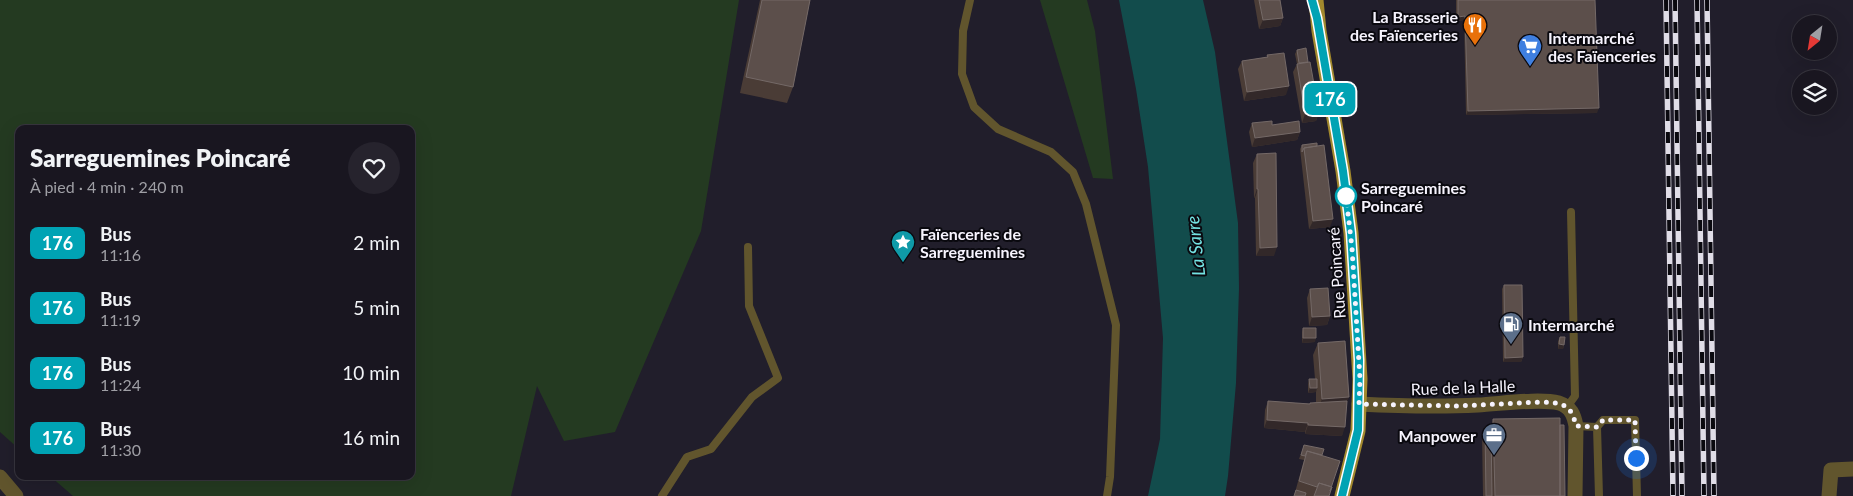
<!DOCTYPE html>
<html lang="fr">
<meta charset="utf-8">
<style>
body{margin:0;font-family:Lato,sans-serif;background:#26232d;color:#f1f3f6;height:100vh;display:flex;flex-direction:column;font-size:19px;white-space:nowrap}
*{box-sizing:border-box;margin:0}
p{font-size:16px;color:#9f9fa5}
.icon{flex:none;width:28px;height:28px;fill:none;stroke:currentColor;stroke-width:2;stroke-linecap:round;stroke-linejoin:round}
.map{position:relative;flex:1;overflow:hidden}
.details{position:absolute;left:15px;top:125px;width:400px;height:355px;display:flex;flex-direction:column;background:#191620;border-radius:10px;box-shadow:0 5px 20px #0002,0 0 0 1px #37353e}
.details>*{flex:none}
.badge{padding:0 10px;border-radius:8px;font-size:18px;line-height:32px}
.needle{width:32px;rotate:210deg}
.controls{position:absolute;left:1792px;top:15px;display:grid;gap:10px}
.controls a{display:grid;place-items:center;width:45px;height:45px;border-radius:50%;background:#191620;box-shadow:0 5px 20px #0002,0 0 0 1px #37353e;font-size:25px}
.you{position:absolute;width:25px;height:25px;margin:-12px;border:4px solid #fff;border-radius:50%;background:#1a73e8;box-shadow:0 0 0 8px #1a73e833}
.map>.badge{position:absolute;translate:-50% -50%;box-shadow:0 0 0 2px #fff}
.round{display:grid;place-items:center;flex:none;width:52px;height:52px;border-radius:26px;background:#26232d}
.headline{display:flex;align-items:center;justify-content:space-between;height:85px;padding:0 15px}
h1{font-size:24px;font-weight:800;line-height:38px}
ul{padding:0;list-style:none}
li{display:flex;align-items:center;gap:15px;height:65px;padding:0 15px}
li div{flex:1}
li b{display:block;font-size:19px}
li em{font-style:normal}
li .badge{min-width:55px;font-weight:700;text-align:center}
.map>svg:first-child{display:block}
.green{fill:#243a21}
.water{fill:#124c4c}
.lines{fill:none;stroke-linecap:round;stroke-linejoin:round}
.lane{stroke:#61552d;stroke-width:8}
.street{stroke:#61552d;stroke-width:15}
.primary{stroke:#a2892d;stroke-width:15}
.rail-casing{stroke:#e0dde7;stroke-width:5.5}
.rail{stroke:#0a090f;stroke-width:4;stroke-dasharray:11;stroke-linecap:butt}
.wall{fill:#4a3c36}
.shaded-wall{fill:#322829}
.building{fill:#5c4f4b;stroke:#746967}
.line-casing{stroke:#fff;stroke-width:11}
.line{stroke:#00a3b4;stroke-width:8}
.walk{stroke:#f6f3fd;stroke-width:5;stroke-dasharray:0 9}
.stop-dot{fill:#fff;stroke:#00a3b4;stroke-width:2.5}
.labels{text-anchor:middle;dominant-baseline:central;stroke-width:4;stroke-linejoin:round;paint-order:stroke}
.poi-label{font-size:16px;font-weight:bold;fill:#f6f3fd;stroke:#0a090f;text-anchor:start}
.stop-label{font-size:16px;font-weight:bold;fill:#f6f3fd;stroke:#0a090f;text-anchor:start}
.street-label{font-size:16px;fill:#f6f3fd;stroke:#0a090f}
.water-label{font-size:18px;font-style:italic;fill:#74e3e3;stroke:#0a090f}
</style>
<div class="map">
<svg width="1853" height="496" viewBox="0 0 1853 496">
<rect width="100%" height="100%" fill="#211e2b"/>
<!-- green -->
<path class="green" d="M0,0H739L701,231L615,432L564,441L537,386L511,496H73L50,476H411V129H19V449L0,432Z
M1040,0H1087L1095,31L1113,179L1093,178Z"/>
<!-- water -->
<path class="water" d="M1119,0H1203L1215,52L1238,223L1239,288L1236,383L1228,476L1225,496H1148L1160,439L1163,338L1148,167L1136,89Z"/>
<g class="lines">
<!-- lane -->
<path class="lane" d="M970,0L963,31L962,74L974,107L998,129L1051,152L1073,172L1086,204L1116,325L1110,477L1107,496
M1567,407L1575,396L1571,212
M1576,426L1597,427
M662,496L687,457L711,449L752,397L778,378L749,306L748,247
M1599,496L1597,427L1603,420H1635L1637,496"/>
<!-- street -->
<path class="street" d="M1359,404C1399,406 1439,407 1478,405C1500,404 1539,398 1559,403C1571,407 1574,415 1576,426L1575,496
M0,477L16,496
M1829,496L1831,470L1853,469"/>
<!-- primary -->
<path class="primary" d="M1316,0L1319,31L1343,171L1351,233L1360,379L1358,431L1342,496"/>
<!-- rail casing -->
<g class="rail-casing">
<path id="rail" d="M1666,0L1673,496
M1675,0L1682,496
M1697,0L1704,496
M1707,0L1714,496"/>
</g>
<!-- rail -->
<use href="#rail" class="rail"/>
</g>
<!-- wall -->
<path class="wall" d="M760,0H810L793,87L787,103L740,93Z
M1254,0H1280L1283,18L1280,26L1259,29Z
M1456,0H1595L1597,113L1466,115L1464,20L1456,21Z
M1297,50L1308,62L1319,112L1316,121L1302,123L1293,72L1297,64L1295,54Z
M1267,55L1286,95L1244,101L1238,69L1242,61L1267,57Z
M1252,123L1272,125L1300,132L1297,140L1252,147L1249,132Z
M1317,143L1330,227L1309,229L1300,149L1302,145Z
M1257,154L1274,256H1256L1255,198H1254L1253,163Z
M1504,285L1523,357L1521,362H1503L1502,289Z
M1310,289L1330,316L1327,325L1309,326L1307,298Z
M1303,328L1315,342L1302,343V332Z
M1560,337L1564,345L1563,349H1558V341Z
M1318,343L1347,401L1342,436L1305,434V432L1264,428L1265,410L1268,401L1310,404L1316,402V392L1308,393V384L1309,379H1315L1313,355Z
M1493,419L1560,425L1565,496H1483L1482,435L1485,427H1491Z
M1304,445L1322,455L1329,496H1294L1304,460L1299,459Z"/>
<!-- shaded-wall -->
<path class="shaded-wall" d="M1465,16L1464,20L1456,21L1458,17Z
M1283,18L1280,26L1259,29L1263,20Z
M1289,86L1286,95L1244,101L1247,92Z
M1599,108L1597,113L1466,115L1468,111Z
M1319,112L1316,121L1302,123L1305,114Z
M1300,132L1297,140L1252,147L1255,138Z
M1257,189H1258L1255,198H1254Z
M1333,219L1330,227L1309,229L1313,221Z
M1277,247L1274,256H1256L1260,248Z
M1330,316L1327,325L1309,326L1312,317Z
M1303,338H1316L1315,342L1302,343Z
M1559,344L1564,345L1563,349H1558Z
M1523,357L1521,362H1503L1505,358Z
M1310,388H1317L1316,392L1308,393Z
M1349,397L1344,410L1317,412L1322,399Z
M1267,420L1308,423L1305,432L1264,428Z
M1308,425L1345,427L1342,436L1305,434Z"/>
<!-- building -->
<path class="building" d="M762,0H810L793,87L746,77Z
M1259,0H1280L1283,18L1263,20Z
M1458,0H1595L1599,108L1468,111L1465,16L1458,17Z
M1306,48L1308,62L1299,63L1297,50Z
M1284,53L1289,86L1247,92L1242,61L1268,57L1267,55Z
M1310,62L1319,112L1305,114L1297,64Z
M1272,121V125L1299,121L1300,132L1255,138L1252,123Z
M1317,143V146L1304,148L1302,152V145Z
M1324,145L1333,219L1313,221L1304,148Z
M1276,153L1277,247L1260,248L1258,189H1257V154Z
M1504,285H1522L1523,357L1505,358Z
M1328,288L1330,316L1312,317L1310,289Z
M1303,328H1316V338H1303Z
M1560,337H1565L1564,345L1559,344Z
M1345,341L1349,397L1322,399L1318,343Z
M1309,379H1317V388H1310Z
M1268,401L1310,404V403L1347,401L1345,427L1308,425V423L1267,420Z
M1560,418V496H1495L1493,419Z
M1560,425H1564L1565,496H1560Z
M1485,427H1491L1492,496H1486Z
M1304,445L1324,449L1322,455L1307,451L1305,456L1301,455Z
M1307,451L1340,461L1330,491L1332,487L1319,483L1317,487L1299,481Z
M1319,483L1332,487L1329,496H1314Z
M1296,490L1306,493L1305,496H1294Z"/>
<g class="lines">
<!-- line casing -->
<g class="line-casing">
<path id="line" d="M1312,0L1317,18L1343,171L1351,233L1359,360L1358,430L1342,496"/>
</g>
<!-- line -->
<use href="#line" class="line"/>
<!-- walk -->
<path class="walk" d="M1346,196L1352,248L1360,379L1359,404L1457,406L1541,402C1562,403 1571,403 1576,426L1598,427L1603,420H1635L1636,458"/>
</g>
<!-- icons -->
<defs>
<g id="restaurant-pin" transform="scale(1.25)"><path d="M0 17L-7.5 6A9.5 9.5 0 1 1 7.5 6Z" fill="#e8710a" stroke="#0a090f"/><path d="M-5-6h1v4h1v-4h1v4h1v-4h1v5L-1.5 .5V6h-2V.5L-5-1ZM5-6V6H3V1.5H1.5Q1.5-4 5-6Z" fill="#fff"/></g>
<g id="supermarket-pin" transform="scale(1.25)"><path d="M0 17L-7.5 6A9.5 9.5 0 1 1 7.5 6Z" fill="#3f7fe0" stroke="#0a090f"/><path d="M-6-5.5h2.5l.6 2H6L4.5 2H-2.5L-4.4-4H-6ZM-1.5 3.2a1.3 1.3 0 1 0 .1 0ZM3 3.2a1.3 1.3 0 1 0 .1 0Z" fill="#fff"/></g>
<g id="sight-pin" transform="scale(1.25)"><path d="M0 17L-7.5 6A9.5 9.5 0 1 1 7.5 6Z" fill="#0f9aa8" stroke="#0a090f"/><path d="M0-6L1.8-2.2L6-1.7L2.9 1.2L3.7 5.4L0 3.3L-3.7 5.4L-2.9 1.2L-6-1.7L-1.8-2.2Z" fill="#fff"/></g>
<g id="fuel-pin" transform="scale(1.25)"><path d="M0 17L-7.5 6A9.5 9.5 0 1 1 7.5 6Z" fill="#5c6f8a" stroke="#0a090f"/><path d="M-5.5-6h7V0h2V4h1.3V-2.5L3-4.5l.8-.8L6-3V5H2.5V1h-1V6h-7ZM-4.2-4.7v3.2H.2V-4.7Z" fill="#fff"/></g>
<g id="office-pin" transform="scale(1.25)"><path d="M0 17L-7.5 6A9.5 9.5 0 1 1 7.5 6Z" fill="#5c6f8a" stroke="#0a090f"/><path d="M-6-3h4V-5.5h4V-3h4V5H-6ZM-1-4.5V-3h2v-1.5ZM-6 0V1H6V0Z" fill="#fff"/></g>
</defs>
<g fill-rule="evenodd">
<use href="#restaurant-pin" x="1475" y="25"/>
<use href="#supermarket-pin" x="1530" y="46"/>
<use href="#sight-pin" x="903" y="242"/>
<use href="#fuel-pin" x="1511" y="324"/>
<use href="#office-pin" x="1494" y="435"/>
</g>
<!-- markers -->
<circle class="stop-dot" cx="1346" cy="196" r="10"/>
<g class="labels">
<!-- poi labels -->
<g class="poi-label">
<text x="1458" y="16" text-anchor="end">La Brasserie<tspan x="1458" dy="18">des Faïenceries</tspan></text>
<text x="1548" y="37">Intermarché<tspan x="1548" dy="18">des Faïenceries</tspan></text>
<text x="920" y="233">Faïenceries de<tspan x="920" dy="18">Sarreguemines</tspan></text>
<text x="1528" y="324">Intermarché</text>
<text x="1476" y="435" text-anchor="end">Manpower</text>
</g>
<!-- stop labels -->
<g class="stop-label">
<text x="1361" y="187">Sarreguemines<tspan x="1361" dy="18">Poincaré</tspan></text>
</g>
<!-- street labels -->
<g class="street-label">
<text transform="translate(1336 273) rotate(-94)">Rue Poincaré</text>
<text transform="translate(1463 387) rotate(-2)">Rue de la Halle</text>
</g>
<!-- water labels -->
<g class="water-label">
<text transform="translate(1195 246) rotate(-96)">La Sarre</text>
</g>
</g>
</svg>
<div class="controls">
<a><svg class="needle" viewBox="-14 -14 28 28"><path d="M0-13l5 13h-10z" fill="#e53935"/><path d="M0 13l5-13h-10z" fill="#9f9fa5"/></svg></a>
<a><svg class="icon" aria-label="layers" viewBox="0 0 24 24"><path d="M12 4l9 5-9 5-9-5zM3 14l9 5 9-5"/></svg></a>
</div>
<div class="you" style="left:1636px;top:458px"></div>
<b class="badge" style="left:1330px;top:99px;background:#00a3b4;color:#fff">176</b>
<section class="details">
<div class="headline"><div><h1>Sarreguemines Poincaré</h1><p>À pied · 4 min · 240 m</p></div><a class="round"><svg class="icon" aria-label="heart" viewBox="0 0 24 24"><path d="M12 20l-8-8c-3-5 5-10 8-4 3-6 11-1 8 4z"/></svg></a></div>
<ul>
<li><span class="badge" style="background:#00a3b4;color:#fff">176</span><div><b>Bus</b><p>11:16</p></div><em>2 min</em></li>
<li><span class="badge" style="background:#00a3b4;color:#fff">176</span><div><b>Bus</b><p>11:19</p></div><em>5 min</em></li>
<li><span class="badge" style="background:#00a3b4;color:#fff">176</span><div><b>Bus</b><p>11:24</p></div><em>10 min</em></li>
<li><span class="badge" style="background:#00a3b4;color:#fff">176</span><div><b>Bus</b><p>11:30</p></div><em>16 min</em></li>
</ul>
</section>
</div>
